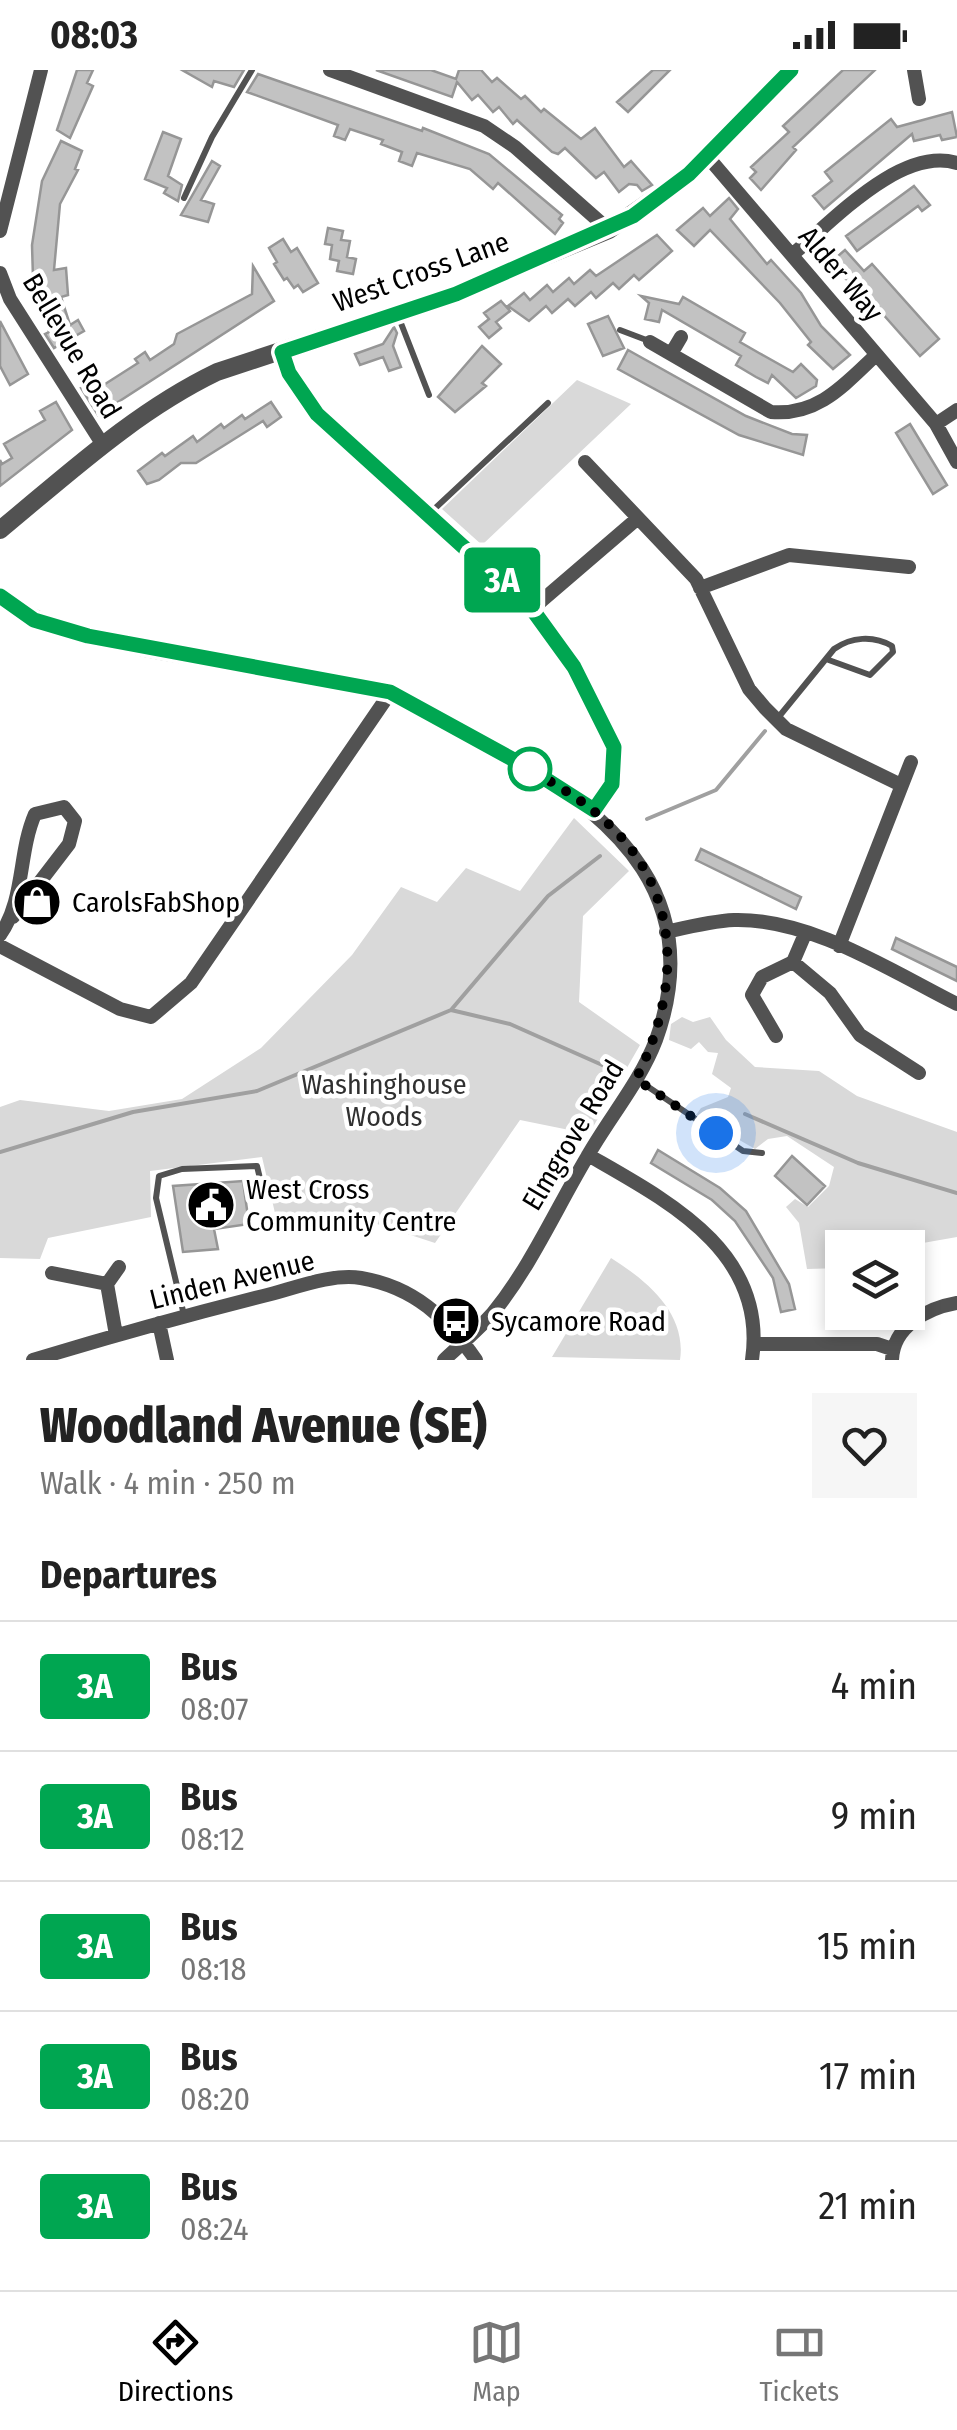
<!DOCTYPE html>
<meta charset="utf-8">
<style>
body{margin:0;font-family:"Fira Sans Condensed",sans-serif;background:#f6f6f6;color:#222;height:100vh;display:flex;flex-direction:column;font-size:38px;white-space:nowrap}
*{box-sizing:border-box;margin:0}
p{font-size:32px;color:#767676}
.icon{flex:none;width:55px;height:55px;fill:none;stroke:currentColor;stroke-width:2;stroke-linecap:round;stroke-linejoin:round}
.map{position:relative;height:1290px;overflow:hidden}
.details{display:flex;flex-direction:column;background:#fff;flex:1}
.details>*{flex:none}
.badge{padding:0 20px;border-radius:8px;font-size:35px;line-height:65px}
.buttons{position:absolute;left:825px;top:1160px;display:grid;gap:20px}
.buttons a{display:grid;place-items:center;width:100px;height:100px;border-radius:0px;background:#fff;box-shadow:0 5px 15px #0003;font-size:50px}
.you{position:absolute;width:50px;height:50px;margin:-25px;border:8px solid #fff;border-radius:50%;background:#1a73e8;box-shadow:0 0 0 15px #1a73e833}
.map>.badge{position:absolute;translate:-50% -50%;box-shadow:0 0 0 5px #fff}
h2{padding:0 40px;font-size:38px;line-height:90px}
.round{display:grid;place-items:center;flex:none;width:105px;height:105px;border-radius:0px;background:#f6f6f6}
.summary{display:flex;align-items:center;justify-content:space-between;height:170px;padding:0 40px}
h1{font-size:48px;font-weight:800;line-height:75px}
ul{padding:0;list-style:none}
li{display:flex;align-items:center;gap:30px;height:130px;padding:0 40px;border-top:2px solid #e0e0e0}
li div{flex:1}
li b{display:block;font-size:38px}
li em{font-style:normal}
li .badge{min-width:110px;font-weight:700;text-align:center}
.status{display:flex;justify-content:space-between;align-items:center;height:70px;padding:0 50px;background:#fff;direction:ltr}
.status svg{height:28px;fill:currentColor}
.dock{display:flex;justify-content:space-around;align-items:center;height:140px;border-top:2px solid #e0e0e0;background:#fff;font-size:28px;color:#767676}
.dock a{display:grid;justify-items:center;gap:5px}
.dock .active{color:#000}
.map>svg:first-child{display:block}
.green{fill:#d9d9d9}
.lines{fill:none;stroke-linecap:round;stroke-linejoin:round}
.stream{stroke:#a0a0a0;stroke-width:4}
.building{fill:#c2c2c2;stroke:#969696;stroke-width:2.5}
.service{stroke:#525252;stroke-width:6}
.minor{stroke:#525252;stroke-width:14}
.tertiary{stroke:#525252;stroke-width:18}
.line-casing{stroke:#fff;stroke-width:22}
.line{stroke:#00a651;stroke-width:15}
.walk{stroke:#000;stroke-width:10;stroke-dasharray:0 18}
.stop-dot{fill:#fff;stroke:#00a651;stroke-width:5}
.labels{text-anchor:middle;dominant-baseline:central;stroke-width:9;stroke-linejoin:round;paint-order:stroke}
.street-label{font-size:28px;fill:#000;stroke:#fff}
.poi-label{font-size:28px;fill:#000;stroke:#fff;text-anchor:start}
.park-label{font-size:28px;fill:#303030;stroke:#fff}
</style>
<div class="status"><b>08:03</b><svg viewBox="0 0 49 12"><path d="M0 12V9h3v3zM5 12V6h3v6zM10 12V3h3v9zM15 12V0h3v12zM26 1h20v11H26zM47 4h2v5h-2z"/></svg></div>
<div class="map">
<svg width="957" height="1290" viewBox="0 0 957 1290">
<rect width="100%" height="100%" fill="#fff"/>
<!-- green -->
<path class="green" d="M577,310L631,334L482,475L442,439Z
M574,748L629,801L583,846L579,932L640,975L589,1064L520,1050L435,1173L377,1154L278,1156L262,1087L150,1101L151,1147L48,1168L40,1189L0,1188V1037L20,1030L109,1041L182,1029L261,978L352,885L401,817L437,832L466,798L520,821Z
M682,947L693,952L710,947L726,970L755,997L819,1001L857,1026L957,1062V1167L900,1177L842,1178V1198L807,1199L799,1153L786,1137L795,1129L808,1137L829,1116L834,1097L787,1066L768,1069L755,1079L696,1045L701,1038L728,1027L731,1018L712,1004L718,983L708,982L699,972L691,979L669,970L671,954Z
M611,1188C646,1210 687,1243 680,1290L552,1287Z"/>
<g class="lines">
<!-- stream -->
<path class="stream" d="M647,749L716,720L765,661
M451,940L510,954L609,998
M745,1044L858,1093L957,1123
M0,1082L133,1042L257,1021L451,940L548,826L600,786"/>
</g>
<!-- building -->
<path class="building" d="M77,0H93L87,13L93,16L70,68L57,60Z
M182,0H244L234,17L214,11L212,17Z
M376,0H431L456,9L459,0H481L492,12L497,8L521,29L525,26L541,42L544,39L581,69L595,58L624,97L631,91L652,115L642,121L637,115L629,114L619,122L604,102L596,108L565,78L558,84L552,82L517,50L513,54L499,37L493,42L478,25L472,30L457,12L452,27Z
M653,0H670L628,42L617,32Z
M843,0H875L793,77L796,80L761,120L750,108L756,102L751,97L789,62L783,56Z
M258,4L422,61L423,58L489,84L562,145L559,149L563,153L555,164L498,113L493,119L470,99L417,83L412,96L399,91L402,82L381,74L383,70L350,59L345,70L334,66L338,55L247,22Z
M952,42L957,67L942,70L940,65L914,71L912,64L824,139L813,126L832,111L825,102L891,49L897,57Z
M163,62L181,69L168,106L182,115L178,131L164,123L167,118L145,109Z
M61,71L82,81L75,99L78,100L60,134L54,200L66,198L68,225L61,227L70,255L78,250L84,261L54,278L45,264L49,262L33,208L32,175L42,111Z
M212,91L220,96L201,130L214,134L208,152L181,145Z
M914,116L930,135L922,141L918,136L857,181L846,166Z
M729,128L738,139L730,149L767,194L771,190L801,223L821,256L850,285L833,299L808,275L811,272L780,233L710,160L694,176L677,160L703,138L710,146Z
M328,158L343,161L341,170L350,171L347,187L356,189L353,204L337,201L339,191L330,189L332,175L325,174Z
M657,165L672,181L639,210L634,205L619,219L613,213L596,228L591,222L575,236L568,229L552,243L546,236L529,251L508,236L524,223L530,230L547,215L553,222L569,208L574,214L590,200L596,206Z
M283,169L291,182L297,178L318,213L303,222L298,215L294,218L287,208L284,210L274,194L277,192L269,178Z
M845,180L864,201L872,194L939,269L920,286L850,207L847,210L834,196L832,191Z
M253,196L274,231L98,345L81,318L98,308L102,316L138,293L135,289L145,282L150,290L174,274L177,264L252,224Z
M641,226L679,234L683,227L745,263L740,272L759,283L793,302L801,294L817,310L816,316L796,328L772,305L768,313L756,307L736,295L741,286L662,240L659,252L645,249L649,233Z
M501,231L510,241L496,252L501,258L489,268L479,257L489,249L484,243Z
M608,246L624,278L603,286L588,254Z
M0,251L28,304L10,315L0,296Z
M394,257L397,263L393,276L401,297L389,301L383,287L360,295L355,284L383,274Z
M482,276L501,294L482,313L486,316L455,342L438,327Z
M628,280L746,346L792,364L807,365L803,385L739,365L618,299Z
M56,332L72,360L0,416V390L2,394L12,388L4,374L45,350L40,341Z
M271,332L281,347L267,357L263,351L196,393H181L159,410L147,414L138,401L162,383L165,386L193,366L197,372L221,354L224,358L242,345L245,349Z
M910,354L947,415L933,424L896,363Z
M701,779L801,827L796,839L696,790Z
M896,868L957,897V911L892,879Z
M658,1080L720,1118L746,1141L789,1214L795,1239L781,1242L773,1208L735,1151L712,1130L651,1093Z
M792,1086L825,1116L807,1135L775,1106Z
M243,1111L249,1154L214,1159L218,1179L183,1182L173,1116Z"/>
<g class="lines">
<!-- service -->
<path class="service" d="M184,128L212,67L252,0
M397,243L429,325
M620,260L649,271
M430,443L548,333
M777,649L834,579C851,567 873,565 892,576L893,582L870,605L826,589
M638,1010L743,1081L762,1083
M184,1245L156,1128L159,1106L182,1099L257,1096L262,1117"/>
<!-- minor -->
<path class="minor" d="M330,0L484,56L515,77L609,160
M914,0L919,29
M707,86L936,354L957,340
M0,161L41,0
M793,184C833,151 901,76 957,93
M0,203L10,229L103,375
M650,272L771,342C818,346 844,315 876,285
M282,282L289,303L317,344L532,539L574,597L614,677L612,714L593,740
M671,284L681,267
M936,354L957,392
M585,392L696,509L749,619L765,638L786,659L901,715
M700,518L789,485L909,497
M0,526C98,595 270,589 387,622C424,633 472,667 507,686C619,747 706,831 656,970C640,1012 609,1048 587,1087C556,1139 531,1196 493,1243C478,1260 460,1275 444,1290
M532,539L638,448
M666,862C688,857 712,851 734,850C811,848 891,901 957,934
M0,865C25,830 18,783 35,744L64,737L75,751L69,774L13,847
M0,876L120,939L151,947L191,913L390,623
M839,876L911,692
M793,892L830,923L860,965L919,1003
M776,966L752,925L762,907L793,892L805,864
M588,1085C666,1130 768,1181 752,1290
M52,1203L107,1214L116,1265
M107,1214L119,1197
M159,1253L167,1290
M754,1274H877L892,1279
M33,1290C112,1266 191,1244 271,1224C297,1217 334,1203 361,1208C414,1217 447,1248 476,1290
M892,1290C893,1256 928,1238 957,1233"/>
<!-- tertiary -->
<path class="tertiary" d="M0,460C69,403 136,341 217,302L456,223L609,160L689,104L791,0"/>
</g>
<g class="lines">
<!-- line casing -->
<g class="line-casing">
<path id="line" d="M0,526L34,550L88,566L390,622L525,696L594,740L612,714L614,677L574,597L532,539L317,344L289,303L282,282L456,224L633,146L689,104L791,0"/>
</g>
<!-- line -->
<use href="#line" class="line"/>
<!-- walk -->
<path class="walk" d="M530,699L525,696C549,711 575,725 596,743C683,814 683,916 636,1009L716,1063"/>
</g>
<!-- icons -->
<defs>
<g id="shop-disc" transform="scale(2.5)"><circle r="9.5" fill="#000" stroke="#fff"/><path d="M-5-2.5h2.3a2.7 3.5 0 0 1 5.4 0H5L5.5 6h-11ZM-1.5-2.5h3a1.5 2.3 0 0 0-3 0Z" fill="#fff"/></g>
<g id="civic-disc" transform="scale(2.5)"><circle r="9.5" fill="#000" stroke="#fff"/><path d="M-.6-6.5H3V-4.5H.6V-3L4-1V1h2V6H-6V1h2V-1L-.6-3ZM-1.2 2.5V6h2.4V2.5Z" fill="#fff"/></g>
<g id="bus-disc" transform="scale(2.5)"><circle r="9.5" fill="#000" stroke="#fff"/><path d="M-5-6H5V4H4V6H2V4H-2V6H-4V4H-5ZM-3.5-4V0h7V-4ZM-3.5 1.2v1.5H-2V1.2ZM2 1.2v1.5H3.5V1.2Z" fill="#fff"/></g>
</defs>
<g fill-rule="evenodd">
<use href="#shop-disc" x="37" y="832"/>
<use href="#civic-disc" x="211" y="1135"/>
<use href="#bus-disc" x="456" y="1251"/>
</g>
<!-- markers -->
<circle class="stop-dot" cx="530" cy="699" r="20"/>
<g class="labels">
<!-- street labels -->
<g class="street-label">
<text transform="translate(421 202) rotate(-20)">West Cross Lane</text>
<text transform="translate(841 204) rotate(50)">Alder Way</text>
<text transform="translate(72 276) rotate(59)">Bellevue Road</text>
<text transform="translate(573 1065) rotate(-59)">Elmgrove Road</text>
<text transform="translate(232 1210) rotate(-14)">Linden Avenue</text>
</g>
<!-- poi labels -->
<g class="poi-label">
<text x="72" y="832">CarolsFabShop</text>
<text x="246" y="1119">West Cross<tspan x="246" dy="32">Community Centre</tspan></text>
<text x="491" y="1251">Sycamore Road</text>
</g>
<!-- park labels -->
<g class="park-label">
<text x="384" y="1014">Washinghouse<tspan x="384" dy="32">Woods</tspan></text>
</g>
</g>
</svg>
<div class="buttons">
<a><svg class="icon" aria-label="layers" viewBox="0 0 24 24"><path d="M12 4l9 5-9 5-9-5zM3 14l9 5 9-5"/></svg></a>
</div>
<div class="you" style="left:716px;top:1063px"></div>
<b class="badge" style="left:502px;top:510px;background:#00a651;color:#fff">3A</b>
</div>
<section class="details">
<div class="summary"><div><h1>Woodland Avenue (SE)</h1><p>Walk · 4 min · 250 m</p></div><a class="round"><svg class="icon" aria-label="heart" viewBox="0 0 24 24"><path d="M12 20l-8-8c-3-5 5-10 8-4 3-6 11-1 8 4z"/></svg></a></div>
<h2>Departures</h2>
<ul>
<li><span class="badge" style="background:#00a651;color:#fff">3A</span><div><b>Bus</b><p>08:07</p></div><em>4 min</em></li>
<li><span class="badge" style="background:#00a651;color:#fff">3A</span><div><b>Bus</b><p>08:12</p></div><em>9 min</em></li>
<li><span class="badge" style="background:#00a651;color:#fff">3A</span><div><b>Bus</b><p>08:18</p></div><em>15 min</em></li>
<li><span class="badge" style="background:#00a651;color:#fff">3A</span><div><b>Bus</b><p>08:20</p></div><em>17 min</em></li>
<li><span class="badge" style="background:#00a651;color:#fff">3A</span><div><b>Bus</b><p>08:24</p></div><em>21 min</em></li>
</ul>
</section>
<nav class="dock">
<a class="active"><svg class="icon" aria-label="directions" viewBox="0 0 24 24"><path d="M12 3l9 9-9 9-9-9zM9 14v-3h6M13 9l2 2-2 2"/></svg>Directions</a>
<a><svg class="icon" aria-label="map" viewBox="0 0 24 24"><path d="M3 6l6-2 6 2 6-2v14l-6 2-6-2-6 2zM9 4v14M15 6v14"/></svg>Map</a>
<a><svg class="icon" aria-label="tickets" viewBox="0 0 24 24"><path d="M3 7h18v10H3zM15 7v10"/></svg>Tickets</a>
</nav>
